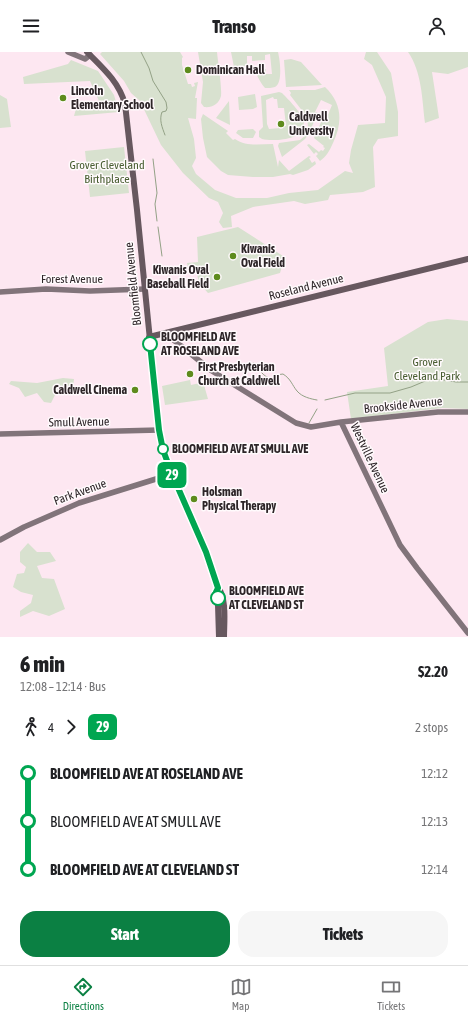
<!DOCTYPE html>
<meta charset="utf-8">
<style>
body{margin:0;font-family:"Asap Condensed",sans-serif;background:#f6f6f6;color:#202124;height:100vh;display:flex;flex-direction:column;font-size:15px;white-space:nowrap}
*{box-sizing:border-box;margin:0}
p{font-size:13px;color:#757577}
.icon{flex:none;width:22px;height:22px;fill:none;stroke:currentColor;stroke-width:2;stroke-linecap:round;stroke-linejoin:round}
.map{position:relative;height:585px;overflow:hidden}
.drawer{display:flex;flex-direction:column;background:#fff;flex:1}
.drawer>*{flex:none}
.badge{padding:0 8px;border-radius:6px;font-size:14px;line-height:26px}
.map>.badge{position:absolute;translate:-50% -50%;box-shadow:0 0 0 2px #fff}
.legs{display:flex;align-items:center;gap:6px;height:44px;padding:0 20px;font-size:13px}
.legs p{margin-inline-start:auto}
.headline{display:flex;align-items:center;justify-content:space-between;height:68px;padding:0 20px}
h1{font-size:22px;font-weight:800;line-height:30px}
.action{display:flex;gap:8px;margin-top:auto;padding:8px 20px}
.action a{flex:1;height:46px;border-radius:16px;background:#0b8043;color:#fff;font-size:16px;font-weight:800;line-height:46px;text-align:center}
.action a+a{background:#f6f6f6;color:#202124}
ul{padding:0 20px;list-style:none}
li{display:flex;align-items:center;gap:14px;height:48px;font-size:15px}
li i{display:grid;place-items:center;width:6px;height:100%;margin:0 5px;background:currentColor}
li i::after{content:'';width:10px;height:10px;margin:-5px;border:3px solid;border-radius:50%;background:#fff}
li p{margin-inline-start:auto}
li:first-child i{background:linear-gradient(#0000 50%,currentColor 0)}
li:last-child i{background:linear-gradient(currentColor 50%,#0000 0)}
header{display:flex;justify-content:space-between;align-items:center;height:52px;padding:0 20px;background:#fff;font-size:18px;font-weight:800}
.menu{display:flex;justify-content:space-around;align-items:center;height:56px;border-top:1px solid #e0e0e0;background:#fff;font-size:11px;color:#757577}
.menu a{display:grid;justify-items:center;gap:2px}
.menu .selected{color:#0b8043}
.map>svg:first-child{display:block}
.green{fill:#d8e1cf;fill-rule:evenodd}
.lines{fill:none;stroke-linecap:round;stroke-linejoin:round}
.stream{stroke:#93a186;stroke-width:1}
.secondary{stroke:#81747a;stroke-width:5.5}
.primary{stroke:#67585f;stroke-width:6}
.line-1-casing{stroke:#fff;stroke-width:9}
.line-1{stroke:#00a651;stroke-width:6}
.poi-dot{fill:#5e8b1d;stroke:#fffafc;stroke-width:1.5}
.stop-1-dot{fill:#fff;stroke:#00a651;stroke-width:2}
.labels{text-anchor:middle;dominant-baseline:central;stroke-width:3;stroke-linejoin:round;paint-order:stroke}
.poi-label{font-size:12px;font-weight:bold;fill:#2d2528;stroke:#fffafc;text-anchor:start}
.park-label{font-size:12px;fill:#485d31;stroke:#fffafc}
.street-label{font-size:12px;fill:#2d2528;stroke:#fffafc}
.stop-label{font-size:12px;font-weight:bold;fill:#2d2528;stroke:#fffafc;text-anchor:start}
</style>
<header><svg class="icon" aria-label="menu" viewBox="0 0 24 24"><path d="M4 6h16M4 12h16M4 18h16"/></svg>Transo<svg class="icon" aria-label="person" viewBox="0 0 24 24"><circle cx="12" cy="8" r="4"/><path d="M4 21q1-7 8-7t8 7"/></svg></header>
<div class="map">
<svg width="468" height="585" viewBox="0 0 468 585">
<rect width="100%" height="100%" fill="#fde7f1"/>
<!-- green -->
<path class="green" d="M102,0H180L183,5L182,6V13L188,32H191L192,35L195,34L194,31L198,30L195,46H197L196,67L188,66L194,87L196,106L192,114L196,122L215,138L236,146H267L289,141L318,138L345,119L353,121L349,111L351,98L358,73L385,71L386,45L372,13L364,7L366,0H377L391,21L398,60V84L378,87L373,95L375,135L363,140L330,143L328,148L305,152L294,149L253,155L231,164L232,175L223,176L219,170L223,161L218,150L209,146L183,121L161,93L140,49L131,41L124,29L100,2Z
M198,0H217C218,11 222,35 221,44C219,52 212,56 204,55L201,51L203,30Z
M231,0H278C280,8 283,31 275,35C272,36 268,36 265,36C262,33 256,23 255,18L266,17V22H272L270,2L265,3V8L252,9V4H247V14L234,15Z
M408,0H468V15L448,22L432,20L439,66L425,71C422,47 422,20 408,0Z
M291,7L301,10L322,33L286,35L284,8Z
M71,8L98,19L114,43L119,60L74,64L77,53L99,49L90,29L24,32L23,25L68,12Z
M325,35C342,51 343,70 333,91C330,98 326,105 320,109L316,104L318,102L316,100L314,102L307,93L309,92L319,100L321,98L323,99L325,96L323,95L324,94L314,86L322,68L325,70L332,53L321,48L315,60L318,61L308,83L305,87L282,105L278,94L279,91L300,88L306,83L308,75L307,65L290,43L291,41L289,38H315Z
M279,40L282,41C288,47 301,60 303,68C310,88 273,90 262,87L259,85V79L263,75L261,44ZM273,45L274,47H277L278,56H284L286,74L280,75V76L269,77L267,72L266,48Z
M255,42L257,55L253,57L239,58L238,45Z
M0,43L7,47L11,75L0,76Z
M229,49L230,73L216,66Z
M203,62L228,79L226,81L233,88L235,87C246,95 260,92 273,92L278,115L279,108L289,119L309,104L311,105L309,106L312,111L315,109L316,112L308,118L293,123L290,122L273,125H253L228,123L221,119L207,105L203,86L201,67Z
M253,77L256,80L253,86H243L236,81L238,78Z
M124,95L129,141L90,145L85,99Z
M238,175L283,204V211L280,221L208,241L199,231L197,222L195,219L196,216H188L187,211L198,210L197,185Z
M447,267L468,269V357L442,356L351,367L347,340L388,334L384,296L428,270Z
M63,326L74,327L73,335L64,342L55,343L51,351L44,350L37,341L25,345L19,336L9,332L11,329L37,331Z
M190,328L191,333L200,331L204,333L208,347L165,353L162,334Z
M28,491L37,500H50L56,509L37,514L42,526L54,527L65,557L49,564L33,559L20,565V559L31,551L33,543L21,540L13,535L17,522L24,521L26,515L20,510V500Z"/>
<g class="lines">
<!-- stream -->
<path class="stream" d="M141,0L149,16L153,29L166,50L167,56L166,59L162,60C159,68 162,75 165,83
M153,107L157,141L155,152L157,169
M158,175L162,204
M254,311C257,315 265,327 271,326C275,325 278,322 283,322C291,327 292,333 297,339C302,345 311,347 317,348
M325,348L355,341H390L411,335L430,327L444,328L456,330H468
M309,371L317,357"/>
<!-- secondary -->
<path class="secondary" d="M68,0L85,7L90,3
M0,240L46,237L90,239L145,237
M165,281L212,319L296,371L311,375L341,370L438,360H468
M341,370L400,493L417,516L468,581
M0,382L159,378
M0,488L24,475L79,451L172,422"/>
<!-- primary -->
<path class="primary" d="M87,0C103,16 119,30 125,52L137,158L159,378C165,410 179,438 192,467C202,489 211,512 218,536C227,546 224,571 224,585
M149,285L468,207
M218,536L217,540L218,553L219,585"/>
</g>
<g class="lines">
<!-- line-1 casing -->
<g class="line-1-casing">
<path id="line-1" d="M150,292L159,378L163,398L172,422L206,500L218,536L216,540L218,546"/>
</g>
<!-- line-1 -->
<use href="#line-1" class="line-1"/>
</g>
<!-- markers -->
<g class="poi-dot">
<circle cx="188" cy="18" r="4"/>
<circle cx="63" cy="46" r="4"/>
<circle cx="281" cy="72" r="4"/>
<circle cx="233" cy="204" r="4"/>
<circle cx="217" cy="225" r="4"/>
<circle cx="190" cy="322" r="4"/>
<circle cx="135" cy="338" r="4"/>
<circle cx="194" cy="447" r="4"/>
</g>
<g class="stop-1-dot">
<circle cx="150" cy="292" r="7"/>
<circle cx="163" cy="397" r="5"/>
<circle cx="218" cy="546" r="7"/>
</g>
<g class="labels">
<!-- poi labels -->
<g class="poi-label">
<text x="196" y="18">Dominican Hall</text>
<text x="71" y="39">Lincoln<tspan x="71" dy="14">Elementary School</tspan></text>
<text x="289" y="65">Caldwell<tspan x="289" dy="14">University</tspan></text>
<text x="241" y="197">Kiwanis<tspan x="241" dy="14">Oval Field</tspan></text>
<text x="209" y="218" text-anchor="end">Kiwanis Oval<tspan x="209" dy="14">Baseball Field</tspan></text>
<text x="198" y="315">First Presbyterian<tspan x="198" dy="14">Church at Caldwell</tspan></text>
<text x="127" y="338" text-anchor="end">Caldwell Cinema</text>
<text x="202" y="440">Holsman<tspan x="202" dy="14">Physical Therapy</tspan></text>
</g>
<!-- park labels -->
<g class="park-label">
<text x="107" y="113">Grover Cleveland<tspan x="107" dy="14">Birthplace</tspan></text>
<text x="427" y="310">Grover<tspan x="427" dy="14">Cleveland Park</tspan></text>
</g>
<!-- street labels -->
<g class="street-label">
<text x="72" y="227">Forest Avenue</text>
<text transform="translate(133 232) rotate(-96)">Bloomfield Avenue</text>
<text transform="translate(306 235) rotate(-14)">Roseland Avenue</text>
<text transform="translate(403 353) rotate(-6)">Brookside Avenue</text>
<text transform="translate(79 370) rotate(-1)">Smull Avenue</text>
<text transform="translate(370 406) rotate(65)">Westville Avenue</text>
<text transform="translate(80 440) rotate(-20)">Park Avenue</text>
</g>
<!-- stop labels -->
<g class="stop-label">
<text x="161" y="285">BLOOMFIELD AVE<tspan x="161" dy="14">AT ROSELAND AVE</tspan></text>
<text x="172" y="397">BLOOMFIELD AVE AT SMULL AVE</text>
<text x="229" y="539">BLOOMFIELD AVE<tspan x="229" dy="14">AT CLEVELAND ST</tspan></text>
</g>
</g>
</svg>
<b class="badge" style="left:172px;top:423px;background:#00a651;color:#fff">29</b>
</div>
<section class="drawer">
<div class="headline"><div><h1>6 min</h1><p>12:08 – 12:14 · Bus</p></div><b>$2.20</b></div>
<div class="legs"><svg class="icon" aria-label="walk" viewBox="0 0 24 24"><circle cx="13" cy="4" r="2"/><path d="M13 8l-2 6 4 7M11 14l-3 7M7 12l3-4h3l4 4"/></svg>4<svg class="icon" aria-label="forward" viewBox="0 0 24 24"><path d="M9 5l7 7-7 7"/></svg><b class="badge" style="background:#00a651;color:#fff">29</b><p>2 stops</p></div>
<ul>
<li><i style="color:#00a651"></i><b>BLOOMFIELD AVE AT ROSELAND AVE</b><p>12:12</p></li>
<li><i style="color:#00a651"></i><span>BLOOMFIELD AVE AT SMULL AVE</span><p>12:13</p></li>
<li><i style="color:#00a651"></i><b>BLOOMFIELD AVE AT CLEVELAND ST</b><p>12:14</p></li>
</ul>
<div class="action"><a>Start</a><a>Tickets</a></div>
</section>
<nav class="menu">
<a class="selected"><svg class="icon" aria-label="directions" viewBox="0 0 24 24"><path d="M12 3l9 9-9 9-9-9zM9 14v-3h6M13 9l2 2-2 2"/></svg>Directions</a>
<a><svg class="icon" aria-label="map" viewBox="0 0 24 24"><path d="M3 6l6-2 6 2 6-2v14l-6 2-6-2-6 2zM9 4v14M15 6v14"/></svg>Map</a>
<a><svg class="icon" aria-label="tickets" viewBox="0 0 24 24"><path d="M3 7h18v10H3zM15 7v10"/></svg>Tickets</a>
</nav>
